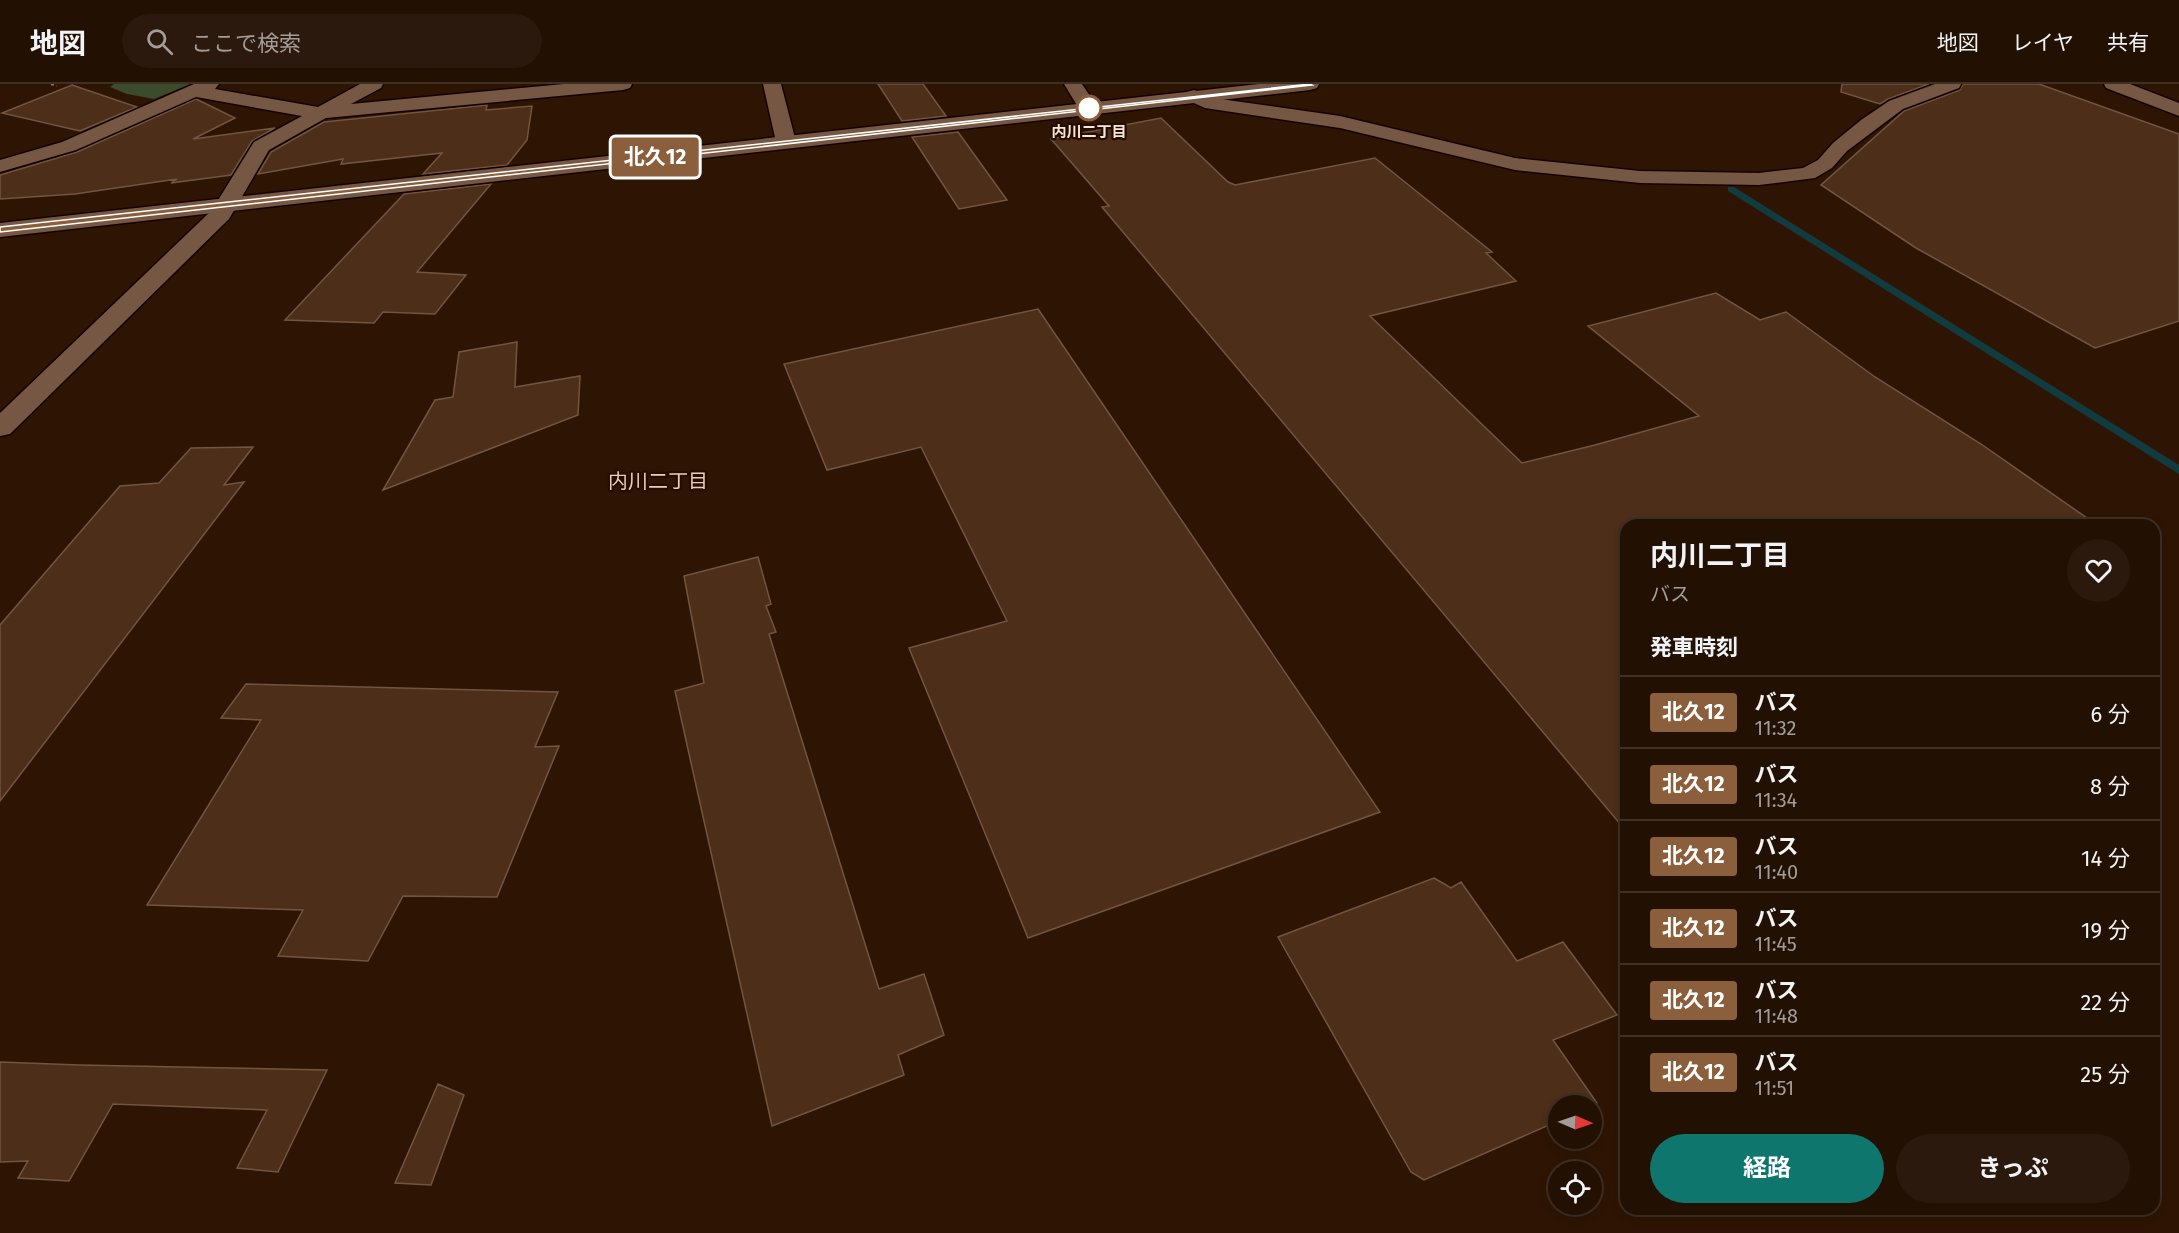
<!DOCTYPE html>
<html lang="ja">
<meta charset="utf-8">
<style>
body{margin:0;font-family:"Fira Sans","Noto Sans JP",sans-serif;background:#2a190c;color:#f1f3f6;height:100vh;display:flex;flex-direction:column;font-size:22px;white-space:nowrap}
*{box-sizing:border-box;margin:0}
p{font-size:20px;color:#a29d99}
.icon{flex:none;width:33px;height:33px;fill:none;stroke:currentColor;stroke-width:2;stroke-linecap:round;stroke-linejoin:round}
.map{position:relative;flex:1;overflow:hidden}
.sheet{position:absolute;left:1620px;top:435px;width:540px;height:696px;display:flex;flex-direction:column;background:#221002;border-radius:18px;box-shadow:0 3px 9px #0003,0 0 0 2px #3f3024}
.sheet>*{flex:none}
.badge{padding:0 12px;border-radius:4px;font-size:21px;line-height:39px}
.needle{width:39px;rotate:92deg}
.buttons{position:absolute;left:1548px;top:1011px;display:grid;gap:12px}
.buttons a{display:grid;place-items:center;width:54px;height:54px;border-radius:50%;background:#221002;box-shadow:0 3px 9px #0003,0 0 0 2px #3f3024;font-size:30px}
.map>.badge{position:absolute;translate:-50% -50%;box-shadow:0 0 0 3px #fff}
h2{padding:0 30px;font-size:22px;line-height:54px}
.round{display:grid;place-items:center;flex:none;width:63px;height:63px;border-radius:32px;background:#2a190c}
.summary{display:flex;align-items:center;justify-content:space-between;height:102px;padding:0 30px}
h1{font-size:28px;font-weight:700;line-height:45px}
.button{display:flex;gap:12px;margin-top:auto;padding:12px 30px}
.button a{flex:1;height:69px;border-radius:36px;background:#0f766e;color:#fff;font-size:24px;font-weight:700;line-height:69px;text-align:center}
.button a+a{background:#2a190c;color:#f1f3f6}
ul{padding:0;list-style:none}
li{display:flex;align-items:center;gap:18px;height:72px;padding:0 30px;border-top:2px solid #3f3024}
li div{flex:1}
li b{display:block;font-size:22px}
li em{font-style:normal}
li .badge{min-width:66px;font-weight:700;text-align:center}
header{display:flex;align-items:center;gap:36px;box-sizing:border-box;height:84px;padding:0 30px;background:#221002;border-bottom:2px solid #3f3024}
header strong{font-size:28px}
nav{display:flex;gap:33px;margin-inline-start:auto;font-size:21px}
.search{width:420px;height:54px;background:#2a190c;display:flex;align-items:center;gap:15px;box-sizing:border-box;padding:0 21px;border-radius:33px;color:#a29d99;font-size:22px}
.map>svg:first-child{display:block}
.forest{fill:#3a4c2b}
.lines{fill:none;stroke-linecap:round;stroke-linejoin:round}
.stream{fill:#113b3f;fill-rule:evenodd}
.building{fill:#4d2e18;stroke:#725541;stroke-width:1.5}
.minor-casing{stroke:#150200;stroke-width:3}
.tertiary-casing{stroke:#150200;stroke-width:3}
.path{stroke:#867061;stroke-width:2;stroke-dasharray:3 3;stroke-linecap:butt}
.minor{fill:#755743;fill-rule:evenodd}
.tertiary{fill:#755743;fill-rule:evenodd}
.line{fill:#8b5e3c;stroke:#fff;stroke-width:1.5}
.stop-dot{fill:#fff;stroke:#8b5e3c;stroke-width:3}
.labels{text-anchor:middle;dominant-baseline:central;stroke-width:4.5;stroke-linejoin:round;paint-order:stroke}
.far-stop-label{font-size:15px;font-weight:bold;fill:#f7e5da;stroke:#240c00}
.neighbourhood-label{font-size:20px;fill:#eeccb5;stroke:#240c00}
</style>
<header>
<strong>地図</strong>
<div class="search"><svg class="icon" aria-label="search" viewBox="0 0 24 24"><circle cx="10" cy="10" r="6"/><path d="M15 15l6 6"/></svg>ここで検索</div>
<nav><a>地図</a><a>レイヤ</a><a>共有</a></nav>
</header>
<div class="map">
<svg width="2179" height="1149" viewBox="0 0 2179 1149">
<rect width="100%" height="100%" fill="#2e1503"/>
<!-- forest -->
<path class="forest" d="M114,0H191L154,15L127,10L110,3Z"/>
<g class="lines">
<!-- stream -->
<path class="stream" d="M1728,103H1734L2179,381V390L1728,107Z"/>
</g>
<!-- building -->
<path class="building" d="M878,0H923L946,32L902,37Z
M1842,0H1929L1888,15L1880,20L1841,8Z
M1963,0H2039L2179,50V237L2095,264L1916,164L1821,101L1904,27L1960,6Z
M72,1L137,23L80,47L2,29Z
M196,15L235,34L193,55L275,44L252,57L231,91L171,99L177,95L75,110L0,115V91L77,68Z
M487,21L486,26L532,22L527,56L507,81L423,90L442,69L341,80L343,75L258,90L271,68L324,38Z
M1161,34L1228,98L1235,101L1375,74L1492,168L1486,169L1516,197L1370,232L1522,379L1595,361L1699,332L1588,242L1716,209L1760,236L1786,228L1875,293L1981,360L2097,441H1626V747L1102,123L1109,122L1051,55Z
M958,48L1007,116L959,125L912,53Z
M491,100L417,188L466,191L435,230L383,228L374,239L285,236L404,110Z
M1038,225L1380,728L1028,854L909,564L1007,537L921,363L827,386L784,280Z
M517,258L515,303L580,292L578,331L383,406L435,316L453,313L459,268Z
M253,363L224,401L244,398L0,717V541L120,402L159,399L191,364Z
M758,473L771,520L766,522L776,548L769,550L879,905L924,890L944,951L898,971L904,991L772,1042L675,607L704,599L684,492Z
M246,600L558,608L535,663L559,662L497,813L403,812L368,877L278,872L303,826L147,821L261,636L221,634Z
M1434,794L1451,804L1461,798L1517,877L1563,858L1617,931L1553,956L1597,1019L1592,1022H1558V1037L1424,1096L1411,1088L1278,853Z
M0,978L79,981L327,986L278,1088L237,1084L267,1026L113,1020L69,1097L18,1094L28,1077L0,1078Z
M438,1000L464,1011L431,1101L395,1099Z"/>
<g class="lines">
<!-- minor casing -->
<g class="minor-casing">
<path id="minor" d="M194,0H219L215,5L318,23L360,0H383L381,4L351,20L564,0H632L630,4L623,6L326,34L269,66L229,135L10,350L0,352V329L212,126L254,58L302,32L196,13L76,66L0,88V76L62,58Z
M763,0H781L796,58L793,62H779L776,58Z
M1064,0H1082L1098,24L1095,28H1081Z
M1935,0H1961L1959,4L1903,25L1847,67L1832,84L1815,94L1759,101L1640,99L1515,86L1340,44L1205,24L1187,16L1185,12L1187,8L1194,6L1220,15L1340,32L1515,74L1640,87L1759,89L1803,84L1818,76L1833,59L1861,36L1889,17Z
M2104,0H2130L2179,19V32L2106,4Z"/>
</g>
<!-- tertiary casing -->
<g class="tertiary-casing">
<path id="tertiary" d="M1259,0H1319L1317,4L1310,6L0,153V139Z"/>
</g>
<!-- path -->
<path class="path" d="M51,0L57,2"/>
<!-- minor -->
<use href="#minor" class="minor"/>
<!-- tertiary -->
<use href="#tertiary" class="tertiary"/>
</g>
<!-- line -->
<path class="line" d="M1310,0L1312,1L0,148V143Z"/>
<!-- markers -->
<circle class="stop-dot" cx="1089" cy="24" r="12"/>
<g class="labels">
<!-- far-stop labels -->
<g class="far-stop-label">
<text x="1089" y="48">内川二丁目</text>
</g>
<!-- neighbourhood labels -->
<g class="neighbourhood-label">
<text x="658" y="397">内川二丁目</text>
</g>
</g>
</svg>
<div class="buttons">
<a><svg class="needle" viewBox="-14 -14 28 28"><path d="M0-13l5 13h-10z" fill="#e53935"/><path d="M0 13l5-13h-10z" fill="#a29d99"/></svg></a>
<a><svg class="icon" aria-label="locate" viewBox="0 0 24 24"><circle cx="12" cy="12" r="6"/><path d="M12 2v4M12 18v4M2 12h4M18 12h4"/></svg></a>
</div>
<b class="badge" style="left:655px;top:73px;background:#8b5e3c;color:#fff">北久12</b>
<section class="sheet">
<div class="summary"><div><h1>内川二丁目</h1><p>バス</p></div><a class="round"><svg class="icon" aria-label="heart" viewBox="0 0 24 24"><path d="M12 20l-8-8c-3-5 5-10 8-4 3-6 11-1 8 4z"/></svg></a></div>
<h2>発車時刻</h2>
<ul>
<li><span class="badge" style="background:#8b5e3c;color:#fff">北久12</span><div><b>バス</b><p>11:32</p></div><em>6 分</em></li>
<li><span class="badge" style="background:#8b5e3c;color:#fff">北久12</span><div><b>バス</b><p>11:34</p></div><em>8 分</em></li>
<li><span class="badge" style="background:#8b5e3c;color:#fff">北久12</span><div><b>バス</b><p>11:40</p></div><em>14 分</em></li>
<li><span class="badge" style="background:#8b5e3c;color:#fff">北久12</span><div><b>バス</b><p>11:45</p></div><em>19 分</em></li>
<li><span class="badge" style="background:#8b5e3c;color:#fff">北久12</span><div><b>バス</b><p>11:48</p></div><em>22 分</em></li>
<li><span class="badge" style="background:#8b5e3c;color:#fff">北久12</span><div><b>バス</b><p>11:51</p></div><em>25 分</em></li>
</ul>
<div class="button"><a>経路</a><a>きっぷ</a></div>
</section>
</div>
